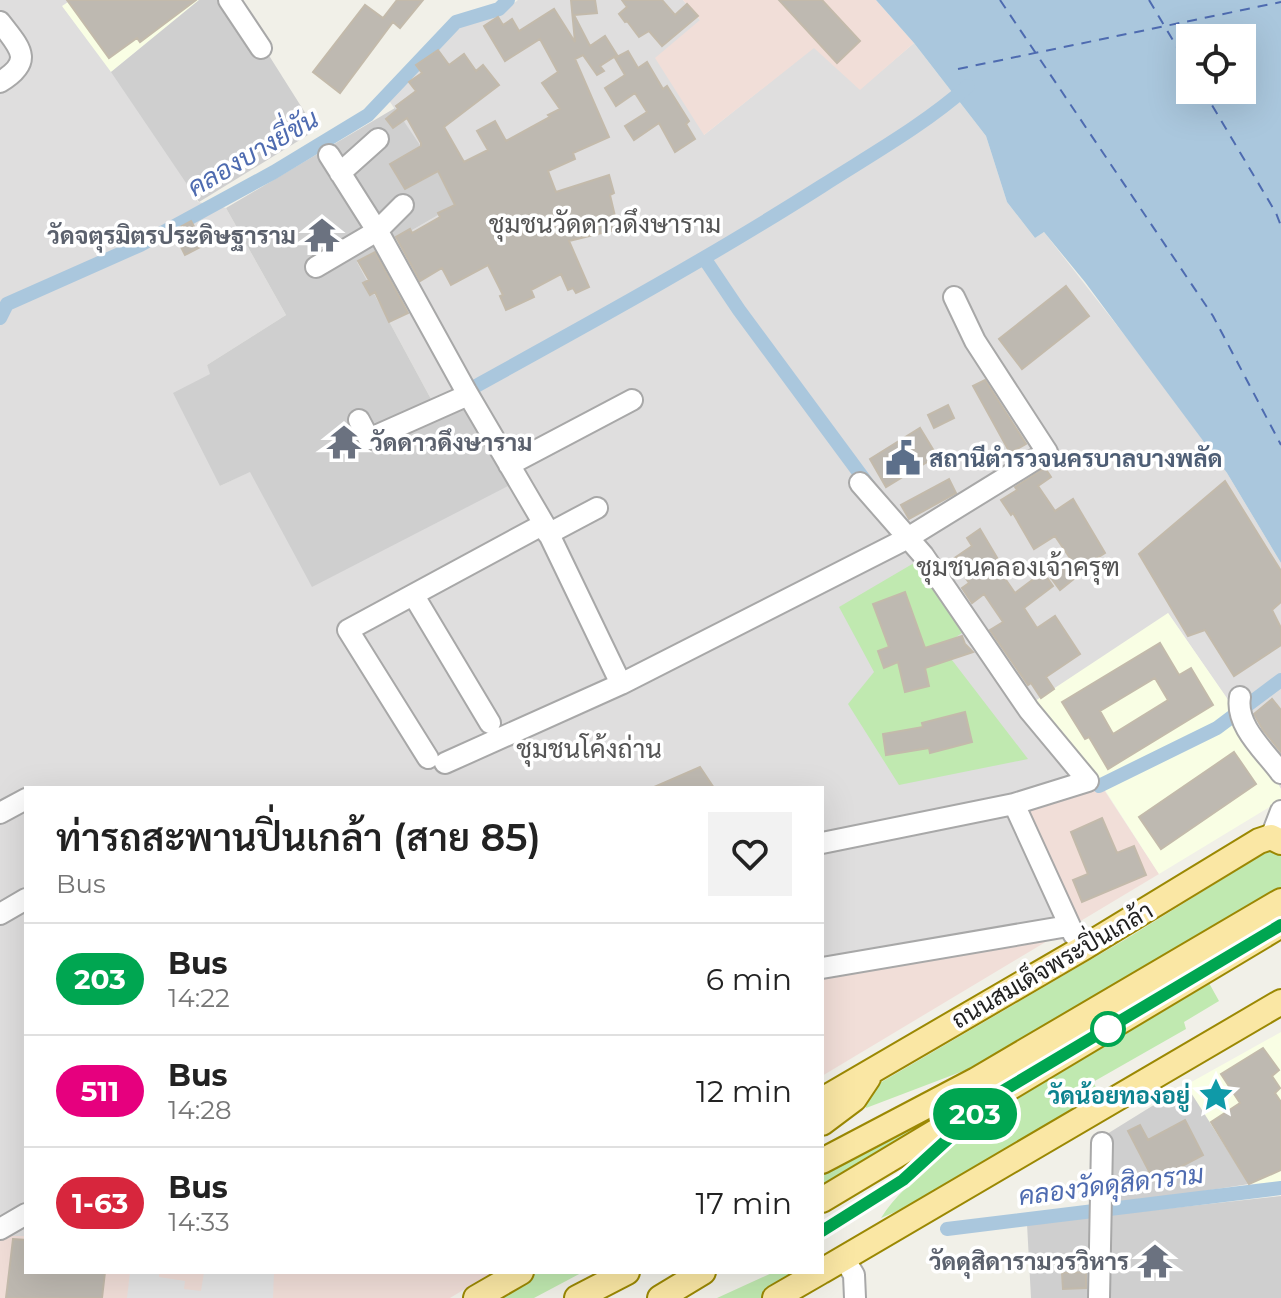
<!DOCTYPE html>
<meta charset="utf-8">
<style>
body{margin:0;font-family:Montserrat,Sarabun,sans-serif;background:#f2f2f2;color:#222;height:100vh;display:flex;flex-direction:column;font-size:30px;white-space:nowrap}
*{box-sizing:border-box;margin:0}
p{font-size:26px;color:#767676}
.icon{flex:none;width:44px;height:44px;fill:none;stroke:currentColor;stroke-width:2;stroke-linecap:round;stroke-linejoin:round}
.map{position:relative;flex:1;overflow:hidden}
.sheet{position:absolute;left:24px;top:786px;width:800px;height:488px;display:flex;flex-direction:column;background:#fff;border-radius:0px;box-shadow:0 8px 32px #0002}
.sheet>*{flex:none}
.badge{padding:0 16px;border-radius:26px;font-size:28px;line-height:52px}
.tools{position:absolute;left:1176px;top:24px;display:grid;gap:16px}
.tools a{display:grid;place-items:center;width:80px;height:80px;border-radius:0px;background:#fff;box-shadow:0 8px 32px #0002;font-size:40px}
.map>.badge{position:absolute;translate:-50% -50%;box-shadow:0 0 0 4px #fff}
.round{display:grid;place-items:center;flex:none;width:84px;height:84px;border-radius:0px;background:#f2f2f2}
.overview{display:flex;align-items:center;justify-content:space-between;height:136px;padding:0 32px}
h1{font-size:38px;font-weight:600;line-height:60px}
ul{padding:0;list-style:none}
li{display:flex;align-items:center;gap:24px;height:112px;padding:0 32px;border-top:2px solid #e0e0e0}
li div{flex:1}
li b{display:block;font-size:30px}
li em{font-style:normal}
li .badge{min-width:88px;font-weight:700;text-align:center}
.map>svg:first-child{display:block}
.residential{fill:#dfdede}
.commercial{fill:#f1ded8}
.education{fill:#f9fee4}
.religious{fill:#cfcfcf}
.grass{fill:#c0e9b0}
.parking{fill:#e5e5e5}
.water{fill:#aac7dd;fill-rule:evenodd}
.lines{fill:none;stroke-linecap:round;stroke-linejoin:round}
.canal{stroke:#aac7dd;stroke-width:14}
.ferry{stroke:#4e6bb0;stroke-width:2;stroke-dasharray:10 8;stroke-linecap:butt}
.building{fill:#beb9b1;stroke:#c3baab;stroke-width:2;fill-rule:evenodd}
.minor-casing{stroke:#a8a8a8;stroke-width:24}
.major-casing{stroke:#9b8803;stroke-width:28}
.minor{stroke:#fff;stroke-width:20}
.major{stroke:#fae7a4;stroke-width:24}
.line-casing{stroke:#fff;stroke-width:18}
.line{stroke:#00a651;stroke-width:12}
.stop-dot{fill:#fff;stroke:#00a651;stroke-width:4}
.labels{text-anchor:middle;dominant-baseline:central;stroke-width:7;stroke-linejoin:round;paint-order:stroke}
.worship-label{font-size:24px;font-weight:bold;fill:#5b616d;stroke:#fff;text-anchor:end}
.service-label{font-size:24px;font-weight:bold;fill:#4e5e75;stroke:#fff;text-anchor:start}
.street-label{font-size:24px;fill:#212121;stroke:#fff}
.culture-label{font-size:24px;font-weight:bold;fill:#0d838f;stroke:#fff;text-anchor:end}
.water-label{font-size:26px;font-style:italic;fill:#4e6bb0;stroke:#fff}
.neighbourhood-label{font-size:26px;fill:#545454;stroke:#fff}
</style>
<div class="map">
<svg width="1281" height="1298" viewBox="0 0 1281 1298">
<rect width="100%" height="100%" fill="#f1f0e8"/>
<!-- residential -->
<path class="residential" d="M0,0H71L63,7L165,141L198,202L226,208L286,315L207,365L211,374L220,486L249,472L438,412L357,262L459,203L388,99L454,30L512,5L518,0H683L700,20L704,135L814,47L860,89L914,43L986,136L1007,202L1035,238L1044,232L1144,360L1227,473L1281,563V789L1233,707L1168,613L1078,778L1061,924L822,976V788H26V1236H0Z"/>
<!-- commercial -->
<path class="commercial" d="M683,0H876L914,43L860,90L814,48L704,135L655,58L700,20Z
M1093,773L1159,874L822,1076V976L1061,924L1017,794Z
M0,1236H26V1272H493L450,1298H0Z"/>
<!-- education -->
<path class="education" d="M71,0H199L111,72L62,6Z
M1168,613L1233,707L1281,789V800L1159,874L1094,773L1023,709Z
M1281,1032V1182L1249,1184L1186,1085Z"/>
<!-- religious -->
<path class="religious" d="M199,0H234L316,130L199,202L111,72Z
M395,108L459,203L357,262L438,412L466,399L514,483L312,587L250,472L220,486L173,393L210,374L207,365L286,315L226,208Z
M1186,1085L1249,1184L1108,1206L1110,1139L1107,1134Z
M1281,1196V1298H1031L1027,1224Z"/>
<!-- grass -->
<path class="grass" d="M914,563L969,628L942,647L1028,759L899,785L848,704L874,672L839,607Z
M1281,843V891L979,1065L866,1108L861,1094L1126,939Z
M1209,983L1219,1001L1184,1022L1186,1029L1093,1082L1100,1094L939,1193L881,1218C895,1196 912,1182 931,1165C1013,1089 1111,1035 1209,983Z
M955,1097L964,1103L822,1192V1174Z
M536,1272H583L534,1298H491Z
M774,1272H807L763,1298H717Z"/>
<!-- parking -->
<path class="parking" d="M130,1272H159V1277L185,1281L184,1289L201,1291L204,1272H274L273,1298H127Z"/>
<!-- water -->
<path class="water" d="M876,0H1281V563L1227,473L1085,282L1044,232L1035,238L1007,202L986,136L914,43ZM1190,38H1242V90H1190Z"/>
<g class="lines">
<!-- canal -->
<path class="canal" d="M704,258L739,310L869,486
M0,318L7,304L140,245L274,172L368,115L456,22L499,9L508,0
M474,387C592,322 709,258 822,186C872,154 924,125 968,86
M1099,786L1217,728L1281,680
M947,1229L1281,1188"/>
<!-- ferry -->
<path class="ferry" d="M1000,0L1213,316L1281,445
M1149,0L1190,69
M958,69L1281,2
M1203,90L1276,213L1281,226"/>
</g>
<!-- building -->
<path class="building" d="M67,0H196L140,42L137,38L109,58Z
M397,0H423L400,28L393,22L340,93L313,72L365,5L383,18Z
M571,0H595L597,13L574,15L590,46L605,36L617,55L600,66L604,71L597,75L583,55L575,59L609,137L573,153L575,159L548,171L556,192L609,175L614,193L610,195L618,229L569,241L589,287L576,293L573,288L568,290L561,274L531,290L534,297L506,310L500,296L503,295L488,265L451,285L442,268L420,281L396,237L410,229L412,233L440,217L438,213L455,205L438,171L405,189L390,164L421,146V143L407,118L393,128L386,119L398,109L396,106L416,91L409,82L422,73L416,65L438,50L449,65L464,54L476,71L483,65L499,85L444,127L464,162L488,150L477,131L495,121L506,141L550,117L548,115L560,109L542,83L558,72L540,39L505,61L484,26L498,17L503,25L512,19L519,31L554,9L575,42Z
M622,0H662L675,15L687,4L698,16L662,46L649,31L639,37L627,21L625,22L619,14L627,7Z
M779,0H822L860,41L837,63Z
M628,51L638,68L647,62L663,89L667,86L689,121L686,124L695,139L675,152L659,123L634,140L625,126L647,112L635,93L616,106L605,88L625,75L615,58Z
M191,221L204,245L185,255L173,231Z
M375,252L408,313L389,322L375,292L370,295L363,283L369,280L358,261Z
M1066,286L1089,316L1022,369L999,339Z
M985,380L1026,444L1010,453L973,386Z
M948,405L954,418L934,428L928,415Z
M920,428L937,456L886,487L870,459Z
M1045,468L1051,477L1038,486L1055,511L1073,499L1105,553L1077,571L1080,574L1060,590L1051,578L1072,561L1055,536L1034,549L1013,513L1011,515L1001,500L1017,490L1015,487Z
M949,479L956,493L909,519L901,505Z
M1225,481L1281,571V602L1272,610L1281,628V645L1234,676L1205,630L1188,636L1139,554Z
M980,529L999,561L995,564L1015,593L1043,572L1053,586L1024,608L1037,628L1055,616L1080,654L1046,677L1054,689L1041,698L1031,683L1028,685L990,630L1003,622L984,594L972,603L962,588L969,583L953,559L972,546L967,538Z
M905,592L925,648L962,636L965,644L973,652L925,668L929,686L905,692L898,662L884,668L878,651L889,647L873,604Z
M1160,643L1179,675L1191,668L1213,705L1108,769L1089,737L1085,739L1062,702ZM1155,678L1168,700L1113,734L1100,711Z
M1272,699L1281,710V752L1263,730L1254,714Z
M965,712L972,742L930,753L929,748L886,755L883,734L923,727L922,723Z
M1234,752L1256,784L1161,849L1139,817Z
M700,767L714,788H652Z
M1102,818L1117,853L1134,846L1146,875L1082,902L1073,880L1088,874L1071,832Z
M1263,1048L1279,1070L1272,1076L1280,1088L1275,1093L1281,1102V1170L1249,1184L1211,1122L1240,1103L1221,1074Z
M1185,1120L1203,1155L1154,1181L1128,1131L1140,1125L1148,1140Z
M13,1239L26,1240V1272H105L102,1298H6Z
M1086,1272V1288L1063,1289L1062,1273Z"/>
<g class="lines">
<!-- minor casing -->
<g class="minor-casing">
<path id="minor" d="M229,0L261,48
M0,22C20,48 35,61 0,82
M329,155L381,237L466,391L544,524L621,684
M340,173L378,139
M316,267L377,231L403,205
M359,420L369,439L468,395
M509,465L632,400
M548,534L597,508
M414,596L490,723
M1240,697C1235,726 1265,751 1281,773
M428,758L348,630L544,524
M445,763L621,684L906,539L1047,452L975,341L954,297
M1014,804L1074,935
M0,813L26,799
M1271,837L1281,811
M822,843L1014,804L1088,781L1029,710L923,555L860,483
M0,914L26,899
M822,968L1068,926
M0,1229L26,1214
M844,1258L854,1275L855,1298
M1099,1298L1102,1143"/>
</g>
<!-- major casing -->
<g class="major-casing">
<path id="major" d="M822,1100L1083,948L1259,841L1271,837L1281,842
M822,1123L854,1099L868,1078
M822,1161L976,1080L1281,901
M822,1200L1281,925
M822,1271L1281,1002
M476,1298L521,1272
M577,1298L627,1272
M660,1298L703,1272
M775,1298L820,1272"/>
</g>
<!-- minor -->
<use href="#minor" class="minor"/>
<!-- major -->
<use href="#major" class="major"/>
</g>
<g class="lines">
<!-- line casing -->
<g class="line-casing">
<path id="line" d="M822,1231L903,1180L996,1095L1281,925"/>
</g>
<!-- line -->
<use href="#line" class="line"/>
</g>
<!-- icons -->
<defs>
<g id="temple-bare" transform="scale(2.76)"><path d="M0-6L5-2H3V0L6.5 2.5H4V6H1.5V3h-3V6H-4V2.5H-6.5L-3 0V-2H-5Z" fill="#6b7280" stroke="#fff" stroke-width="2.5" paint-order="stroke"/></g>
<g id="civic-bare" transform="scale(2.76)"><path d="M-.6-6.5H3V-4.5H.6V-3L4-1V1h2V6H-6V1h2V-1L-.6-3ZM-1.2 2.5V6h2.4V2.5Z" fill="#5c6f8a" stroke="#fff" stroke-width="2.5" paint-order="stroke"/></g>
<g id="sight-bare" transform="scale(2.76)"><path d="M0-6L1.8-2.2L6-1.7L2.9 1.2L3.7 5.4L0 3.3L-3.7 5.4L-2.9 1.2L-6-1.7L-1.8-2.2Z" fill="#0f9aa8" stroke="#fff" stroke-width="2.5" paint-order="stroke"/></g>
</defs>
<g fill-rule="evenodd">
<use href="#temple-bare" x="322" y="235"/>
<use href="#temple-bare" x="344" y="442"/>
<use href="#civic-bare" x="903" y="458"/>
<use href="#sight-bare" x="1216" y="1095"/>
<use href="#temple-bare" x="1155" y="1261"/>
</g>
<!-- markers -->
<circle class="stop-dot" cx="1108" cy="1029" r="16"/>
<g class="labels">
<!-- worship labels -->
<g class="worship-label">
<text x="296" y="235">วัดจตุรมิตรประดิษฐาราม</text>
<text x="370" y="442" text-anchor="start">วัดดาวดึงษาราม</text>
<text x="1129" y="1261">วัดดุสิดารามวรวิหาร</text>
</g>
<!-- service labels -->
<g class="service-label">
<text x="929" y="458">สถานีตำรวจนครบาลบางพลัด</text>
</g>
<!-- street labels -->
<g class="street-label">
<text transform="translate(1052 965) rotate(-30)">ถนนสมเด็จพระปิ่นเกล้า</text>
</g>
<!-- culture labels -->
<g class="culture-label">
<text x="1190" y="1095">วัดน้อยทองอยู่</text>
</g>
<!-- water labels -->
<g class="water-label">
<text transform="translate(253 153) rotate(-30)">คลองบางยี่ขัน</text>
<text transform="translate(1111 1185) rotate(-7)">คลองวัดดุสิดาราม</text>
</g>
<!-- neighbourhood labels -->
<g class="neighbourhood-label">
<text x="605" y="224">ชุมชนวัดดาวดึงษาราม</text>
<text x="1018" y="567">ชุมชนคลองเจ้าครุฑ</text>
<text x="589" y="749">ชุมชนโค้งถ่าน</text>
</g>
</g>
</svg>
<div class="tools">
<a><svg class="icon" aria-label="locate" viewBox="0 0 24 24"><circle cx="12" cy="12" r="6"/><path d="M12 2v4M12 18v4M2 12h4M18 12h4"/></svg></a>
</div>
<b class="badge" style="left:975px;top:1114px;background:#00a651;color:#fff">203</b>
<section class="sheet">
<div class="overview"><div><h1>ท่ารถสะพานปิ่นเกล้า (สาย 85)</h1><p>Bus</p></div><a class="round"><svg class="icon" aria-label="heart" viewBox="0 0 24 24"><path d="M12 20l-8-8c-3-5 5-10 8-4 3-6 11-1 8 4z"/></svg></a></div>
<ul>
<li><span class="badge" style="background:#00a651;color:#fff">203</span><div><b>Bus</b><p>14:22</p></div><em>6 min</em></li>
<li><span class="badge" style="background:#e6007e;color:#fff">511</span><div><b>Bus</b><p>14:28</p></div><em>12 min</em></li>
<li><span class="badge" style="background:#d7263d;color:#fff">1-63</span><div><b>Bus</b><p>14:33</p></div><em>17 min</em></li>
</ul>
</section>
</div>
